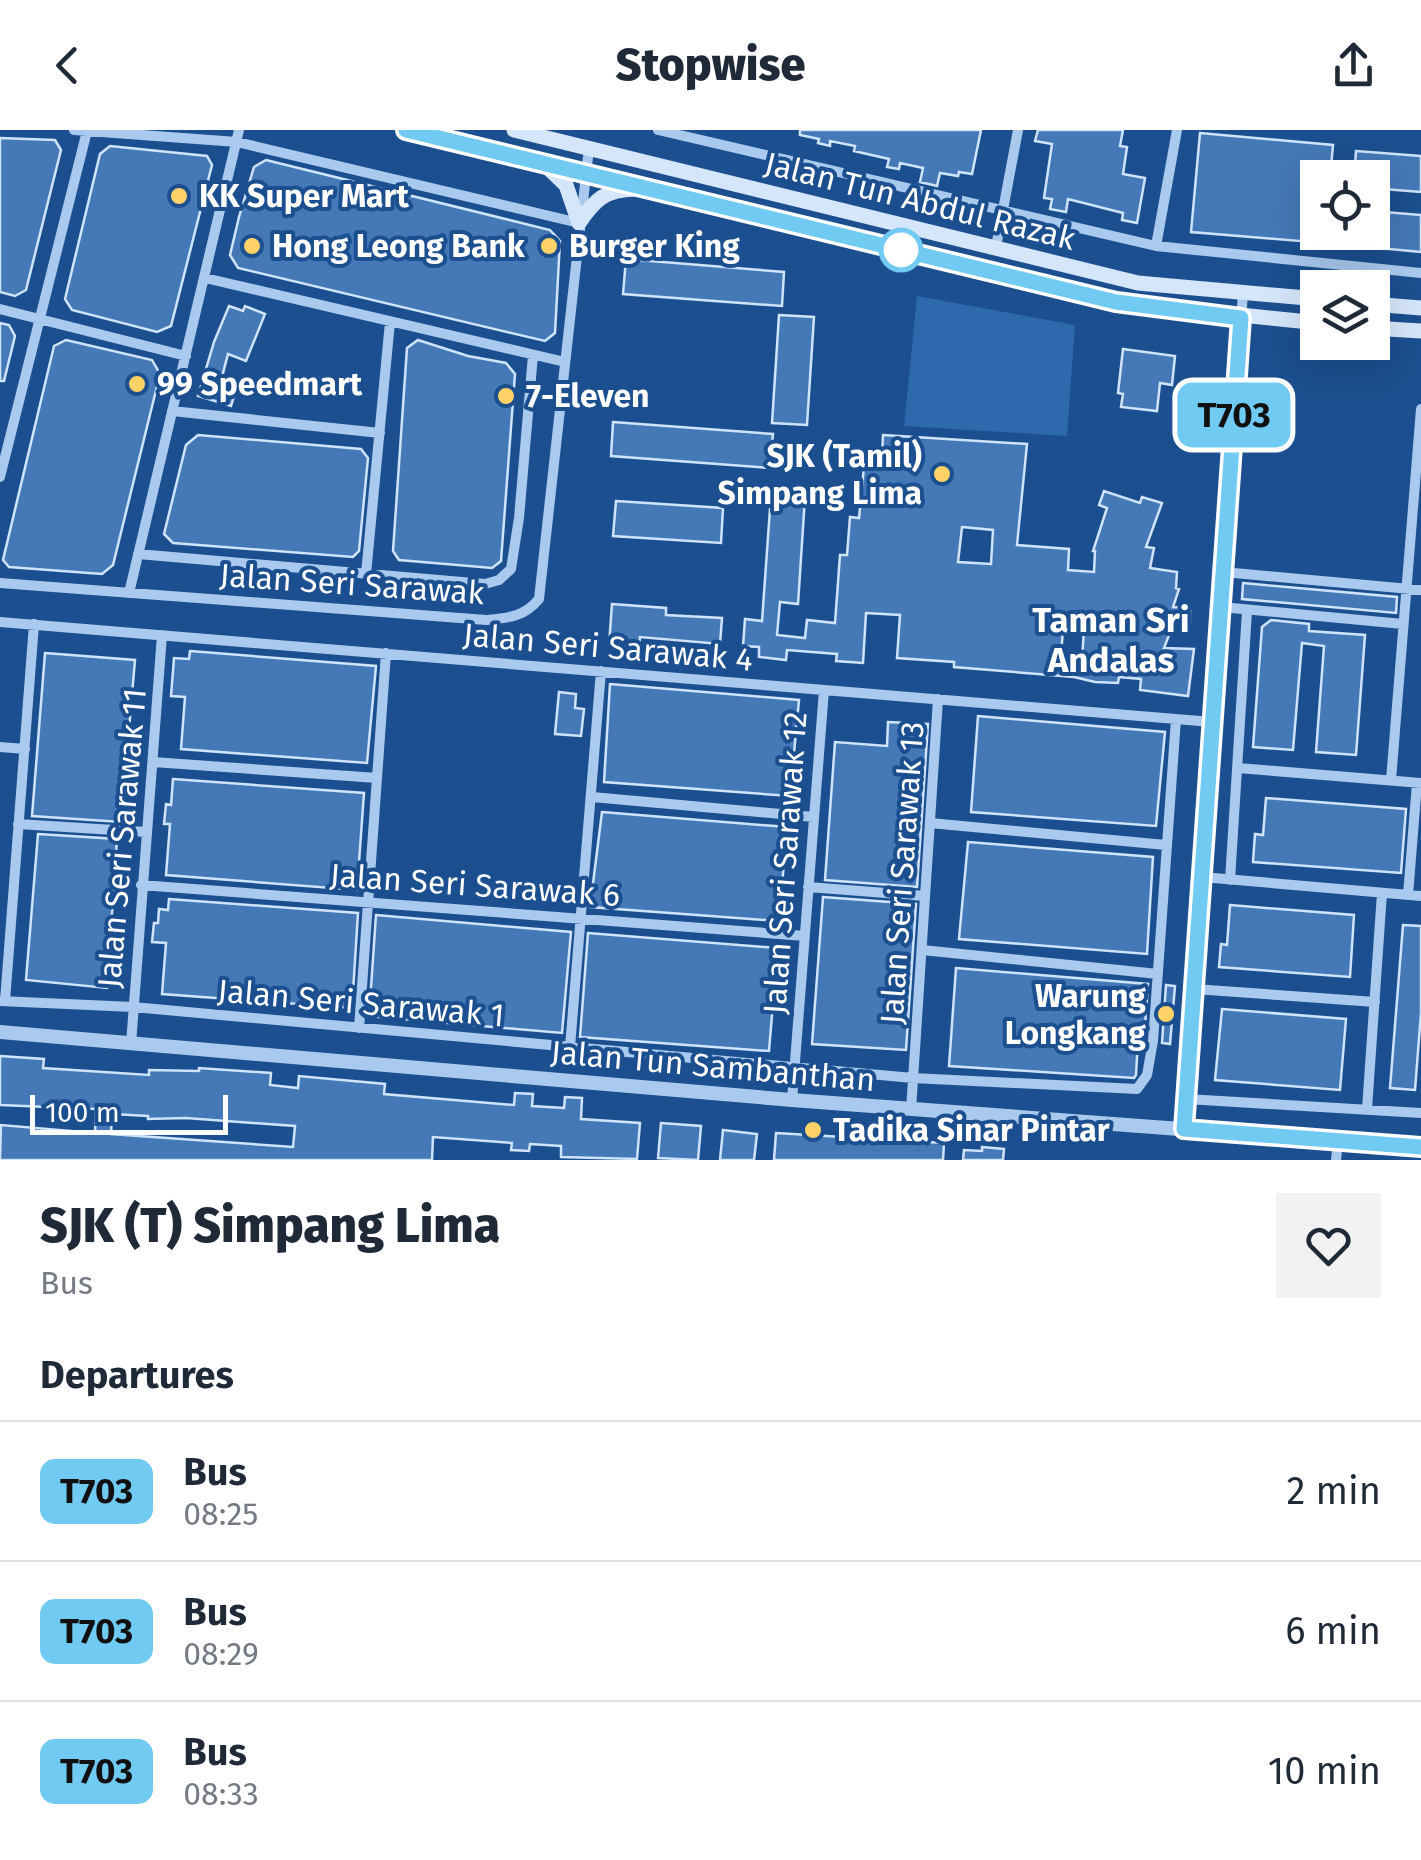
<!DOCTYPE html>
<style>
body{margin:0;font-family:"Fira Sans",sans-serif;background:#f2f2f3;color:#1f2937;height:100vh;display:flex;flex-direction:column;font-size:38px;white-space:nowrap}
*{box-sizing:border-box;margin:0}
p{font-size:32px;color:#747a83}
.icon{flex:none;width:55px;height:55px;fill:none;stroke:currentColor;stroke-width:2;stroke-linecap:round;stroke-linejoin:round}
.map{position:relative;height:1030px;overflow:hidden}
.panel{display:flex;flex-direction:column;background:#fff;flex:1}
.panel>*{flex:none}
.badge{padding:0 20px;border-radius:15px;font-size:35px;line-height:65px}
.controls{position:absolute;left:1300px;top:30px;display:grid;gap:20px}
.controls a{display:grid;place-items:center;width:90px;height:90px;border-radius:0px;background:#fff;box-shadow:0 10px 40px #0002;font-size:50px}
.scale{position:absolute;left:30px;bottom:25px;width:198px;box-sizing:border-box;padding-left:10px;border:5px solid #fff;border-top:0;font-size:28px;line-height:35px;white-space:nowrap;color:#fff;-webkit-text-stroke:8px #1b4f8f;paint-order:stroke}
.map>.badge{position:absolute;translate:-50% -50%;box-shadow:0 0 0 5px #fff}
h2{padding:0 40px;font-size:38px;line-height:90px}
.round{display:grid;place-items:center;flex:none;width:105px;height:105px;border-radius:0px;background:#f2f2f3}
.head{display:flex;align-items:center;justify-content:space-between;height:170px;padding:0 40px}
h1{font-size:48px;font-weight:800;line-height:75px}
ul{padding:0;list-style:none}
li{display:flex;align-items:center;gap:30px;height:140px;padding:0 40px;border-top:2px solid #e0e1e3}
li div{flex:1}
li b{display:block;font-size:38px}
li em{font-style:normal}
li .badge{min-width:110px;font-weight:700;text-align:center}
header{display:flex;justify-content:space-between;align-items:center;height:130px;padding:0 40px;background:#fff;font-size:45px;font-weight:800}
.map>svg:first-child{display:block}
.green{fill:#2e69ad}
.building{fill:#4478b7;stroke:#cfe3fa;stroke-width:2.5;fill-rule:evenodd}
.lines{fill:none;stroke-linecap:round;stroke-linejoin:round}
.minor{stroke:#a9c9ee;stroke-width:10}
.tertiary{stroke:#a9c9ee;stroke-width:14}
.secondary{stroke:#d6e6fa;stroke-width:15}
.line-casing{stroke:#fff;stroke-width:22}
.line{stroke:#71caf2;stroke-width:15}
.poi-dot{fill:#ffd166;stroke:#1b4f8f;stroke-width:4}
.stop-dot{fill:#fff;stroke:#71caf2;stroke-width:5}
.labels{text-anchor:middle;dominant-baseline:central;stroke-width:8;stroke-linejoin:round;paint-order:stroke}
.poi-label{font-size:32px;font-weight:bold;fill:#fff;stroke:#1b4f8f;text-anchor:start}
.street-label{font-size:32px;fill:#fff;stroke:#1b4f8f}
.neighbourhood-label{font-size:35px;font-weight:bold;fill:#fff;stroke:#1b4f8f}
</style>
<header><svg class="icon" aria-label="back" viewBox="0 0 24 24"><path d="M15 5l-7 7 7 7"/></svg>Stopwise<svg class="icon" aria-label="share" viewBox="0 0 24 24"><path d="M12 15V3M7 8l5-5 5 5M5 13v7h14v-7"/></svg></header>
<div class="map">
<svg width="1421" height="1030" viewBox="0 0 1421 1030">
<rect width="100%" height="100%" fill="#1b4f8f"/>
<!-- green -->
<path class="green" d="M917,166L1075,195L1067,306L904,296Z"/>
<!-- building -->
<path class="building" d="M800,0H981L972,44L959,42L958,46L940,43L937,56L920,52L923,38L900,33L899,39L887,37L889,29L854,21L855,16L830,11V16L818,13L819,9L800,5Z
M1038,0H1123L1120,16L1127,17L1123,44L1145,48L1137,93L1122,90L1123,83L1068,69L1066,82L1050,79L1052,69L1044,68L1052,14L1035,11Z
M1200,3L1333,15L1330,48H1318V102H1324L1323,113L1191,102Z
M0,8L55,10L61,20L26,160L15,166L0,162Z
M110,16L207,26L212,35L171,196L157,202L72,180L65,169L100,24Z
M1356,21L1421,26V62L1372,58V48H1354Z
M266,30L550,100L560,111L555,203L545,211L238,138L230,125L239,87L254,37Z
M1372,81L1421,85V122L1348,115L1349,102H1372Z
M626,129L784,142L782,176L623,164Z
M229,176L243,181L245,176L265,184L246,231L228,224L221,251L237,256L231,276L198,266L214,212Z
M779,185L814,187L807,295L772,293Z
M0,193L9,195L15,206L4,251H0Z
M66,210L152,230L160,244L113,435L102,444L9,437L3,430L54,216Z
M418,210L468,226L506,233L515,244L501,431L492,438L399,430L393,421L407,218Z
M1123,219L1175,226L1172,255L1160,253L1157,281L1121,277L1123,264L1118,263Z
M613,292L773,304L770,338L611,326Z
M198,305L361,319L368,328L359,421L353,427L173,413L164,404L186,315Z
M883,305L1027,314L1017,415L1069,419L1068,440L1094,442L1095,421H1093L1107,378L1099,375L1104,361L1140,373L1142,367L1162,373L1146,417L1154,418L1150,438L1177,442L1176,458L1179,459L1173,477L1190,478V492H1174L1164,518L1194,519L1188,566L1140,560L1141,549L1119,547L1118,553L1095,552L1074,547L954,537V532L897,528L900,485L866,483L863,533L836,531L837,524L787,520L786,530L759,527V517L743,516L745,489L762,491L771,365L805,367L798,474L780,472L777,505L805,508L807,490L835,493L840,425H847L850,387L859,388L865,326L882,327ZM962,397L993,400L991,434L958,432ZM1063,498L1084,500L1082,528L1061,527Z
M616,371L723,378L721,413L613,406Z
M1243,453L1397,467L1396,483L1242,469Z
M612,474L666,478V485L722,488L720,514L640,507L639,518L609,515Z
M1271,490L1309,494V501L1365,505L1356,625L1316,622L1324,516L1302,513L1293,620L1253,617L1262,497Z
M190,521L376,536L367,633L181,619L185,567L171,566L174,528L189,529Z
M45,523L135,530L121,692L32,686Z
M610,554L799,570L790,666L604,652Z
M559,562L576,564L575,578L584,579L581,606L555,604Z
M978,586L1165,602L1156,696L971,682Z
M888,592L928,594L917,757L825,750L835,612L887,616Z
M173,649L364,663L357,760L166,745L170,694H164L166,674L171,675Z
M1266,668L1406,679L1401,743L1253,732L1255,704L1263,705Z
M602,682L787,697L779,791L590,777Z
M38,704L117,709L107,858L26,850Z
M968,712L1153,727L1147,824L959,809Z
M823,767L916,774L906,920L812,914Z
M169,769L358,783L352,878L162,864L166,813L152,812L154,793H158L159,779L168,780Z
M1230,775L1354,785L1350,847L1219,837L1221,814L1227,815Z
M376,785L571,802L562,903L369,886Z
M1403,795L1421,796V883L1415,960L1390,958Z
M588,803L778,818L780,862L774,861L769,921L580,907Z
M956,838L1148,854L1144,910L1138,911L1136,945L1134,948L949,936Z
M1166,855L1175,856L1170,914L1162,913Z
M1222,879L1346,889L1340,960L1215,950Z
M0,926L44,929L43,938L88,941L149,945V940L199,941V938L271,943L270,955L298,958L299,946L385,954L384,964L514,975L515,963L533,964L532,976L564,978L565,967L582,968L581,989L640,993L637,1029L561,1027V1016L530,1014L529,1021L511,1020L512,1013L433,1007L432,1030H0L1,995L95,1003L96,979L0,975ZM112,984L148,986V989L186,988L295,996L293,1017L111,1004Z
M661,993L701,996L698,1030L658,1028Z
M723,1000L757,1004L754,1030H720Z
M776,1003L944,1013L943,1030H774Z
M982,1017L1004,1019L1003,1030H963L964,1020L982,1021Z"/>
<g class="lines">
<!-- minor -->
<path class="minor" d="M74,0L237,12L579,93
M658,0L1156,116L1421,143
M1156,116L1177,0
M996,117L1018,0
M205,148L565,232
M0,179L186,226
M172,281L380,303
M0,347L87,1
M138,424L485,454L499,450L511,439L519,388L533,225
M1223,442L1421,460
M366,444L390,192
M0,453L486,490C509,488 524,487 539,469L589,18
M129,463L239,0
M1221,477L1403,494
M0,492L1212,592
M0,617L25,619
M153,632L377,648
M1238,638L1421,653
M1391,650L1421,279
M592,667L814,687
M930,693L1166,715
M18,694L146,702
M1202,747L1421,766
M1230,750L1247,481
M141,755L805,806
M808,757L925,766
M1408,765L1417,653
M922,820L1158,844
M1194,859L1375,872
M0,871L133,877L913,948L1137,959L1147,945L1153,911L1176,589
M5,871L34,494
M359,898L386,523
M131,914L162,505
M570,917L601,541
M1186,969L1421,983
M792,970L824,560
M1367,979L1382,763
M911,980L938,569
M1184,999L1243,163
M1336,1030L1338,1011"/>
<!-- tertiary -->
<path class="tertiary" d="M0,902L792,970L1421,1017"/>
<!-- secondary -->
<path class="secondary" d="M406,0L1116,172L1318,193
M514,0L1138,153L1318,169
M544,34L566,55L579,93
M579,93C595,69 605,60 635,59
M1372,174L1421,178
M1372,198L1421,201"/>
</g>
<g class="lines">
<!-- line casing -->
<g class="line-casing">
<path id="line" d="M406,0L1116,172L1241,188L1184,999L1421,1017"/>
</g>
<!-- line -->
<use href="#line" class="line"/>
</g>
<!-- markers -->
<g class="poi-dot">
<circle cx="179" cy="66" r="10"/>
<circle cx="252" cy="116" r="10"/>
<circle cx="549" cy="116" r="10"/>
<circle cx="137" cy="254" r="10"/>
<circle cx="506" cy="266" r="10"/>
<circle cx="942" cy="344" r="10"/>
<circle cx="1166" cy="884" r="10"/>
<circle cx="813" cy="1000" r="10"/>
</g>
<circle class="stop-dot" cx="901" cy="120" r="20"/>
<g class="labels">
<!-- poi labels -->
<g class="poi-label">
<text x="199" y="66">KK Super Mart</text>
<text x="272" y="116">Hong Leong Bank</text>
<text x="569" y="116">Burger King</text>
<text x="157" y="254">99 Speedmart</text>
<text x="526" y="266">7-Eleven</text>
<text x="922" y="326" text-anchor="end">SJK (Tamil)<tspan x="922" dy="37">Simpang Lima</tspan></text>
<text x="1146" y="866" text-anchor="end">Warung<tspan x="1146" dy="37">Longkang</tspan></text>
<text x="833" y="1000">Tadika Sinar Pintar</text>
</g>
<!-- street labels -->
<g class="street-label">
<text transform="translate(920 71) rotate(14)">Jalan Tun Abdul Razak</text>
<text transform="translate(352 454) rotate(4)">Jalan Seri Sarawak</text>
<text transform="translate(608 517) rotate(5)">Jalan Seri Sarawak 4</text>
<text transform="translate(122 708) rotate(-85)">Jalan Seri Sarawak 11</text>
<text transform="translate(785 733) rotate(-86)">Jalan Seri Sarawak 12</text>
<text transform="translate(902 743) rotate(-86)">Jalan Seri Sarawak 13</text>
<text transform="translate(475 755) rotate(4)">Jalan Seri Sarawak 6</text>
<text transform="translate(361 873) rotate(5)">Jalan Seri Sarawak 1</text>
<text transform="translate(713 936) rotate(5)">Jalan Tun Sambanthan</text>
</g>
<!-- neighbourhood labels -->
<g class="neighbourhood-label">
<text x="1111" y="490">Taman Sri<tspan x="1111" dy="40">Andalas</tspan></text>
</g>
</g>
</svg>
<div class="controls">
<a><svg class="icon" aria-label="locate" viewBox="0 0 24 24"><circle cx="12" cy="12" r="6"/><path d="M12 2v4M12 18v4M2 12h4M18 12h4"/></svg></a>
<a><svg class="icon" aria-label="layers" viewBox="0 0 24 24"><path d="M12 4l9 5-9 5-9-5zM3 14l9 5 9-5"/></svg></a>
</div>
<div class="scale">100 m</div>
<b class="badge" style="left:1234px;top:285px;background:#71caf2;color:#111">T703</b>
</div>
<section class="panel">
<div class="head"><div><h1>SJK (T) Simpang Lima</h1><p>Bus</p></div><a class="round"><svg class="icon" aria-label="heart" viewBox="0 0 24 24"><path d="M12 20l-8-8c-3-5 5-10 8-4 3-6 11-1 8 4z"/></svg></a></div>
<h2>Departures</h2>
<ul>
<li><span class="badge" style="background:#71caf2;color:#111">T703</span><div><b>Bus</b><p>08:25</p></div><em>2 min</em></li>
<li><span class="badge" style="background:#71caf2;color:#111">T703</span><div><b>Bus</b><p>08:29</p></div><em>6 min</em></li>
<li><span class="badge" style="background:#71caf2;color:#111">T703</span><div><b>Bus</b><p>08:33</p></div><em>10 min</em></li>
</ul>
</section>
